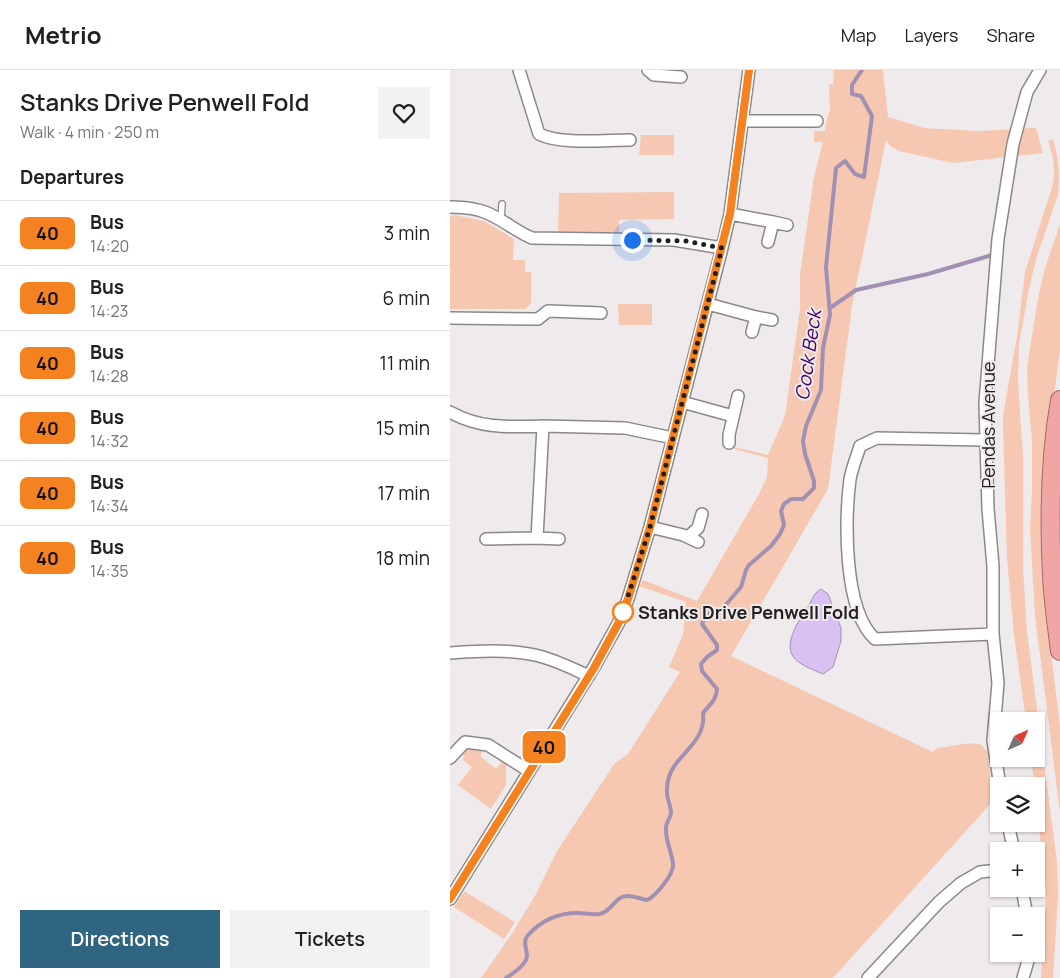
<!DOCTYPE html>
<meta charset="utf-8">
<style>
body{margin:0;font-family:Manrope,sans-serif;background:#f2f2f2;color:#202124;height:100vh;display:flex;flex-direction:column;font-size:19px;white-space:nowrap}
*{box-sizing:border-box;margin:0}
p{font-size:16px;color:#757577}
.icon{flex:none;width:28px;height:28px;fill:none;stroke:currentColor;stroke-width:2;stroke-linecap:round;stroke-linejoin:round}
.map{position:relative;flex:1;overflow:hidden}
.sheet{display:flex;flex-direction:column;background:#fff;width:450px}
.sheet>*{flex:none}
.badge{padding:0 10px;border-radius:8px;font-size:18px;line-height:32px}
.needle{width:32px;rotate:45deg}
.tools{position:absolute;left:540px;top:642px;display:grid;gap:10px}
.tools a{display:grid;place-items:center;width:55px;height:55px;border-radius:0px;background:#fff;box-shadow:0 1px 4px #0004;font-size:25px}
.you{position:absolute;width:25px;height:25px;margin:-12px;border:4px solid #fff;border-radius:50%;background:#1a73e8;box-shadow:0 0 0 8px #1a73e833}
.map>.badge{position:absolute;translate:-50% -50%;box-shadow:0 0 0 2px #fff}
h2{padding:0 20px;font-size:19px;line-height:45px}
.round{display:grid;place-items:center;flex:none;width:52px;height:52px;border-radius:0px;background:#f2f2f2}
.overview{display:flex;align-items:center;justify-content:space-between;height:85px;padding:0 20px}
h1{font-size:24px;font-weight:600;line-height:38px}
.primary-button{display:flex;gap:10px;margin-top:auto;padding:10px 20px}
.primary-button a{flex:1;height:58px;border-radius:0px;background:#306581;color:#fff;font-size:20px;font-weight:600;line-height:58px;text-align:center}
.primary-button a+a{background:#f2f2f2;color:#202124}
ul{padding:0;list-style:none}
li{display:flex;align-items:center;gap:15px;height:65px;padding:0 20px;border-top:1px solid #e0e0e0}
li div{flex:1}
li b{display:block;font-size:19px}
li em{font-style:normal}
li .badge{min-width:55px;font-weight:700;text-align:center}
header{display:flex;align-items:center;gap:30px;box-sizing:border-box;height:70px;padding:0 25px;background:#fff;border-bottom:1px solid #e0e0e0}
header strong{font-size:24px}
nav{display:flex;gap:28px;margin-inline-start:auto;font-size:18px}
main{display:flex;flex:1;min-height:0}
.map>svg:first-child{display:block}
.green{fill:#f7c8b1}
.water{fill:#dac1f3;stroke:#a290b3}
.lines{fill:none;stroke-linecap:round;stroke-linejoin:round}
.stream{stroke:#a290b3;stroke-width:4}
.service-casing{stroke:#8c8788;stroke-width:8}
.minor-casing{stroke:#8c8788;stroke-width:14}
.trunk-casing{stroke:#a56866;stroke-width:20}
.service{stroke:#fff;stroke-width:5.5}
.minor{stroke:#fff;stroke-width:11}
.trunk{stroke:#f0a6a4;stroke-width:18}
.line-casing{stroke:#fff;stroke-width:11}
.line{stroke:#f58220;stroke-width:8}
.walk{stroke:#201e1f;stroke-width:5;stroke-dasharray:0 9}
.stop-dot{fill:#fff;stroke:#f58220;stroke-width:2.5}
.labels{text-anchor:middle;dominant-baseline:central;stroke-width:4;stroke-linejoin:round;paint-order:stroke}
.street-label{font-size:18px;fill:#201e1f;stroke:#efeaec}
.stop-label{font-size:18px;font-weight:bold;fill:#201e1f;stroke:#efeaec;text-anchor:start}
.water-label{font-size:19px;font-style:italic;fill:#420065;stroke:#efeaec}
</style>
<header>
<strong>Metrio</strong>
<nav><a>Map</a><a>Layers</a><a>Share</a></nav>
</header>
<main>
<section class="sheet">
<div class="overview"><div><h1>Stanks Drive Penwell Fold</h1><p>Walk · 4 min · 250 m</p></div><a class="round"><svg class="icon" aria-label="heart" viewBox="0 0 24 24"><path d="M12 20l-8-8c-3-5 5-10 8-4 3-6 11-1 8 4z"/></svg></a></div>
<h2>Departures</h2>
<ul>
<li><span class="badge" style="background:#f58220;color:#111">40</span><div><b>Bus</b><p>14:20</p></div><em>3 min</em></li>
<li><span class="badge" style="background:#f58220;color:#111">40</span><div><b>Bus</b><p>14:23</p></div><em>6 min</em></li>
<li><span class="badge" style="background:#f58220;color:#111">40</span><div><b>Bus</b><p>14:28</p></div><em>11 min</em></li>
<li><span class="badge" style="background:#f58220;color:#111">40</span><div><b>Bus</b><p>14:32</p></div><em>15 min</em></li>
<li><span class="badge" style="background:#f58220;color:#111">40</span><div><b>Bus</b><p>14:34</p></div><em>17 min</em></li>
<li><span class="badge" style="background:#f58220;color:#111">40</span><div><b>Bus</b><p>14:35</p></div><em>18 min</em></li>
</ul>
<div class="primary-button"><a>Directions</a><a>Tickets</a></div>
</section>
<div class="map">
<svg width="610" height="908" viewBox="0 0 610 908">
<rect width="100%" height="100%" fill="#efeaec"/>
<!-- green -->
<path class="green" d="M384,0H433L438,47L474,58L527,61L586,58L593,83L503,93L449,81L440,76L436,70L402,236L378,419L281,586L483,682L487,678C498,677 518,672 528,674C533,675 535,678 537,682L544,730L383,908H31L63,862L86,824L107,781L165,693L178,684L230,602L219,597L233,565L236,532L189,516L193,510L247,531L309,424L317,407L318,388L284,379L285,377L318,385L335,346L350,239V205L364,107L373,72H364V61H375L377,49L380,40L379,14H383Z
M191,65H224V85H189Z
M603,69C609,90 610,103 608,125L587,186L579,219L569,274L568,312L573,386V497L577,562L607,792L608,825L603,908H591L596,821L586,731V716H585L581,689H586V651H576L564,565L557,489L553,358V345L567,267L575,202L603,114C606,98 603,86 598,71Z
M224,122V149L169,150V170L108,169L109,123Z
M5,145L34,151L64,169L63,190H75V202H81V233L76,239H0V146Z
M610,154V281L595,392L593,479L602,591L610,656V743L585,546L580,459L582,420V372L578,324L577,297L588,228L595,198Z
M168,234H202V255H169Z
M17,677L34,679L30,686L46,699L53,690L56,692V715L41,739L8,715L22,697L13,690L15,679Z
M14,821L65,852L54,869L4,837Z"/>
<!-- water -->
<path class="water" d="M371,519L378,524L391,558V571L383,597L373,604C344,592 331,586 347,554C350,549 354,545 356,541C361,533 363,523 371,519Z"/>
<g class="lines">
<!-- stream -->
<path class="stream" d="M380,238L406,220L478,204L542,185
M56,908C62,904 70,899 74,893C82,884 70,874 78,865C91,851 108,843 127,843C134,843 142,845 150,844C163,841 165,825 178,826C184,826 191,829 197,830C206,826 224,804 223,794C222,783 216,772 216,760C215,752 220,750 221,743C221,735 216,728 217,720C217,712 220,702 225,695C237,679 256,666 253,643C260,634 266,631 267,619L252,601L251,594L257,587L267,580V575L252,554L255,548L260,543L273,538L291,517L296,500L299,495L321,476L330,464L334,455L331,441L334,434L341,429H353L364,418V411L355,384L353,371L356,356L371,320L373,278L380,245L376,197L386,98L395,91L405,104L414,107L422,46L411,26L402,24V15L412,0"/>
<!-- service casing -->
<g class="service-casing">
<path id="service" d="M51,149L52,134"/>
</g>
<!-- minor casing -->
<g class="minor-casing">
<path id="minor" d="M69,0L89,64C111,75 155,70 180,70
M198,0L204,5L231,7
M292,51H367
M0,137C9,137 20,138 28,140C47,144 64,161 82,168L224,170L272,178
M280,144L323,152L318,172
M323,152L337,155
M258,234L306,247L302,262
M306,247L322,250
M0,248L88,249L98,241L151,243
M232,332L283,346
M0,342C30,359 60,357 93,356
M535,370L427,368L410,376C407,386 402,398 400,409C395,449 393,540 425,569L543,564
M279,373V365L288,326
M200,457L233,465L248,472
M238,467L248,458L252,444
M87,468L109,469
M36,469L87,468L93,356L175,358L223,368
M0,583C28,581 58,579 85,585C104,589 121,598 139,606
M0,688L15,672L38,675L79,701
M550,716L543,671L548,613L543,564V496L538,439L535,333L548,169L563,74L577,22L590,0
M558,754L564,781
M572,819L577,846
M0,829L144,597L169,552L178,529L200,457L272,178L280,144L299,0
M418,908L489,832L511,813L530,802L549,800
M573,908L580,884"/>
</g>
<!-- trunk casing -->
<g class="trunk-casing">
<path id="trunk" d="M610,330C600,387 599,447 602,505C603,530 607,556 610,581"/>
</g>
<!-- service -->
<use href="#service" class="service"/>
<!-- minor -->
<use href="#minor" class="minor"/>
<!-- trunk -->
<use href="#trunk" class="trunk"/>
</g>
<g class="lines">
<!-- line casing -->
<g class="line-casing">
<path id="line" d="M0,829L144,598L169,552L178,529L200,457L280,144L299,0"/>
</g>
<!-- line -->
<use href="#line" class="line"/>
<!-- walk -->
<path class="walk" d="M173,542L200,457L272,178L236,171L182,170"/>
</g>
<!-- markers -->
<circle class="stop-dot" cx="173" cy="542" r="10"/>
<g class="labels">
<!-- street labels -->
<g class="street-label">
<text transform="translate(538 355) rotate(-90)">Pendas Avenue</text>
</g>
<!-- stop labels -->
<g class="stop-label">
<text x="188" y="542">Stanks Drive Penwell Fold</text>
</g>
<!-- water labels -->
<g class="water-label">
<text transform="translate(358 285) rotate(-82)">Cock Beck</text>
</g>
</g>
</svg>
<div class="tools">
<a><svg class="needle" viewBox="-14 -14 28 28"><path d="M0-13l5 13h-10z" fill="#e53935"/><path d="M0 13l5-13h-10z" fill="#757577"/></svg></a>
<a><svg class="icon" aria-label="layers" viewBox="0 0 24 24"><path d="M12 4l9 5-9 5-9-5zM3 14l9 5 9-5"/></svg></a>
<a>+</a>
<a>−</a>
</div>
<div class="you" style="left:182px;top:170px"></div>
<b class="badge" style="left:94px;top:677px;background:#f58220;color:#111">40</b>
</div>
</main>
